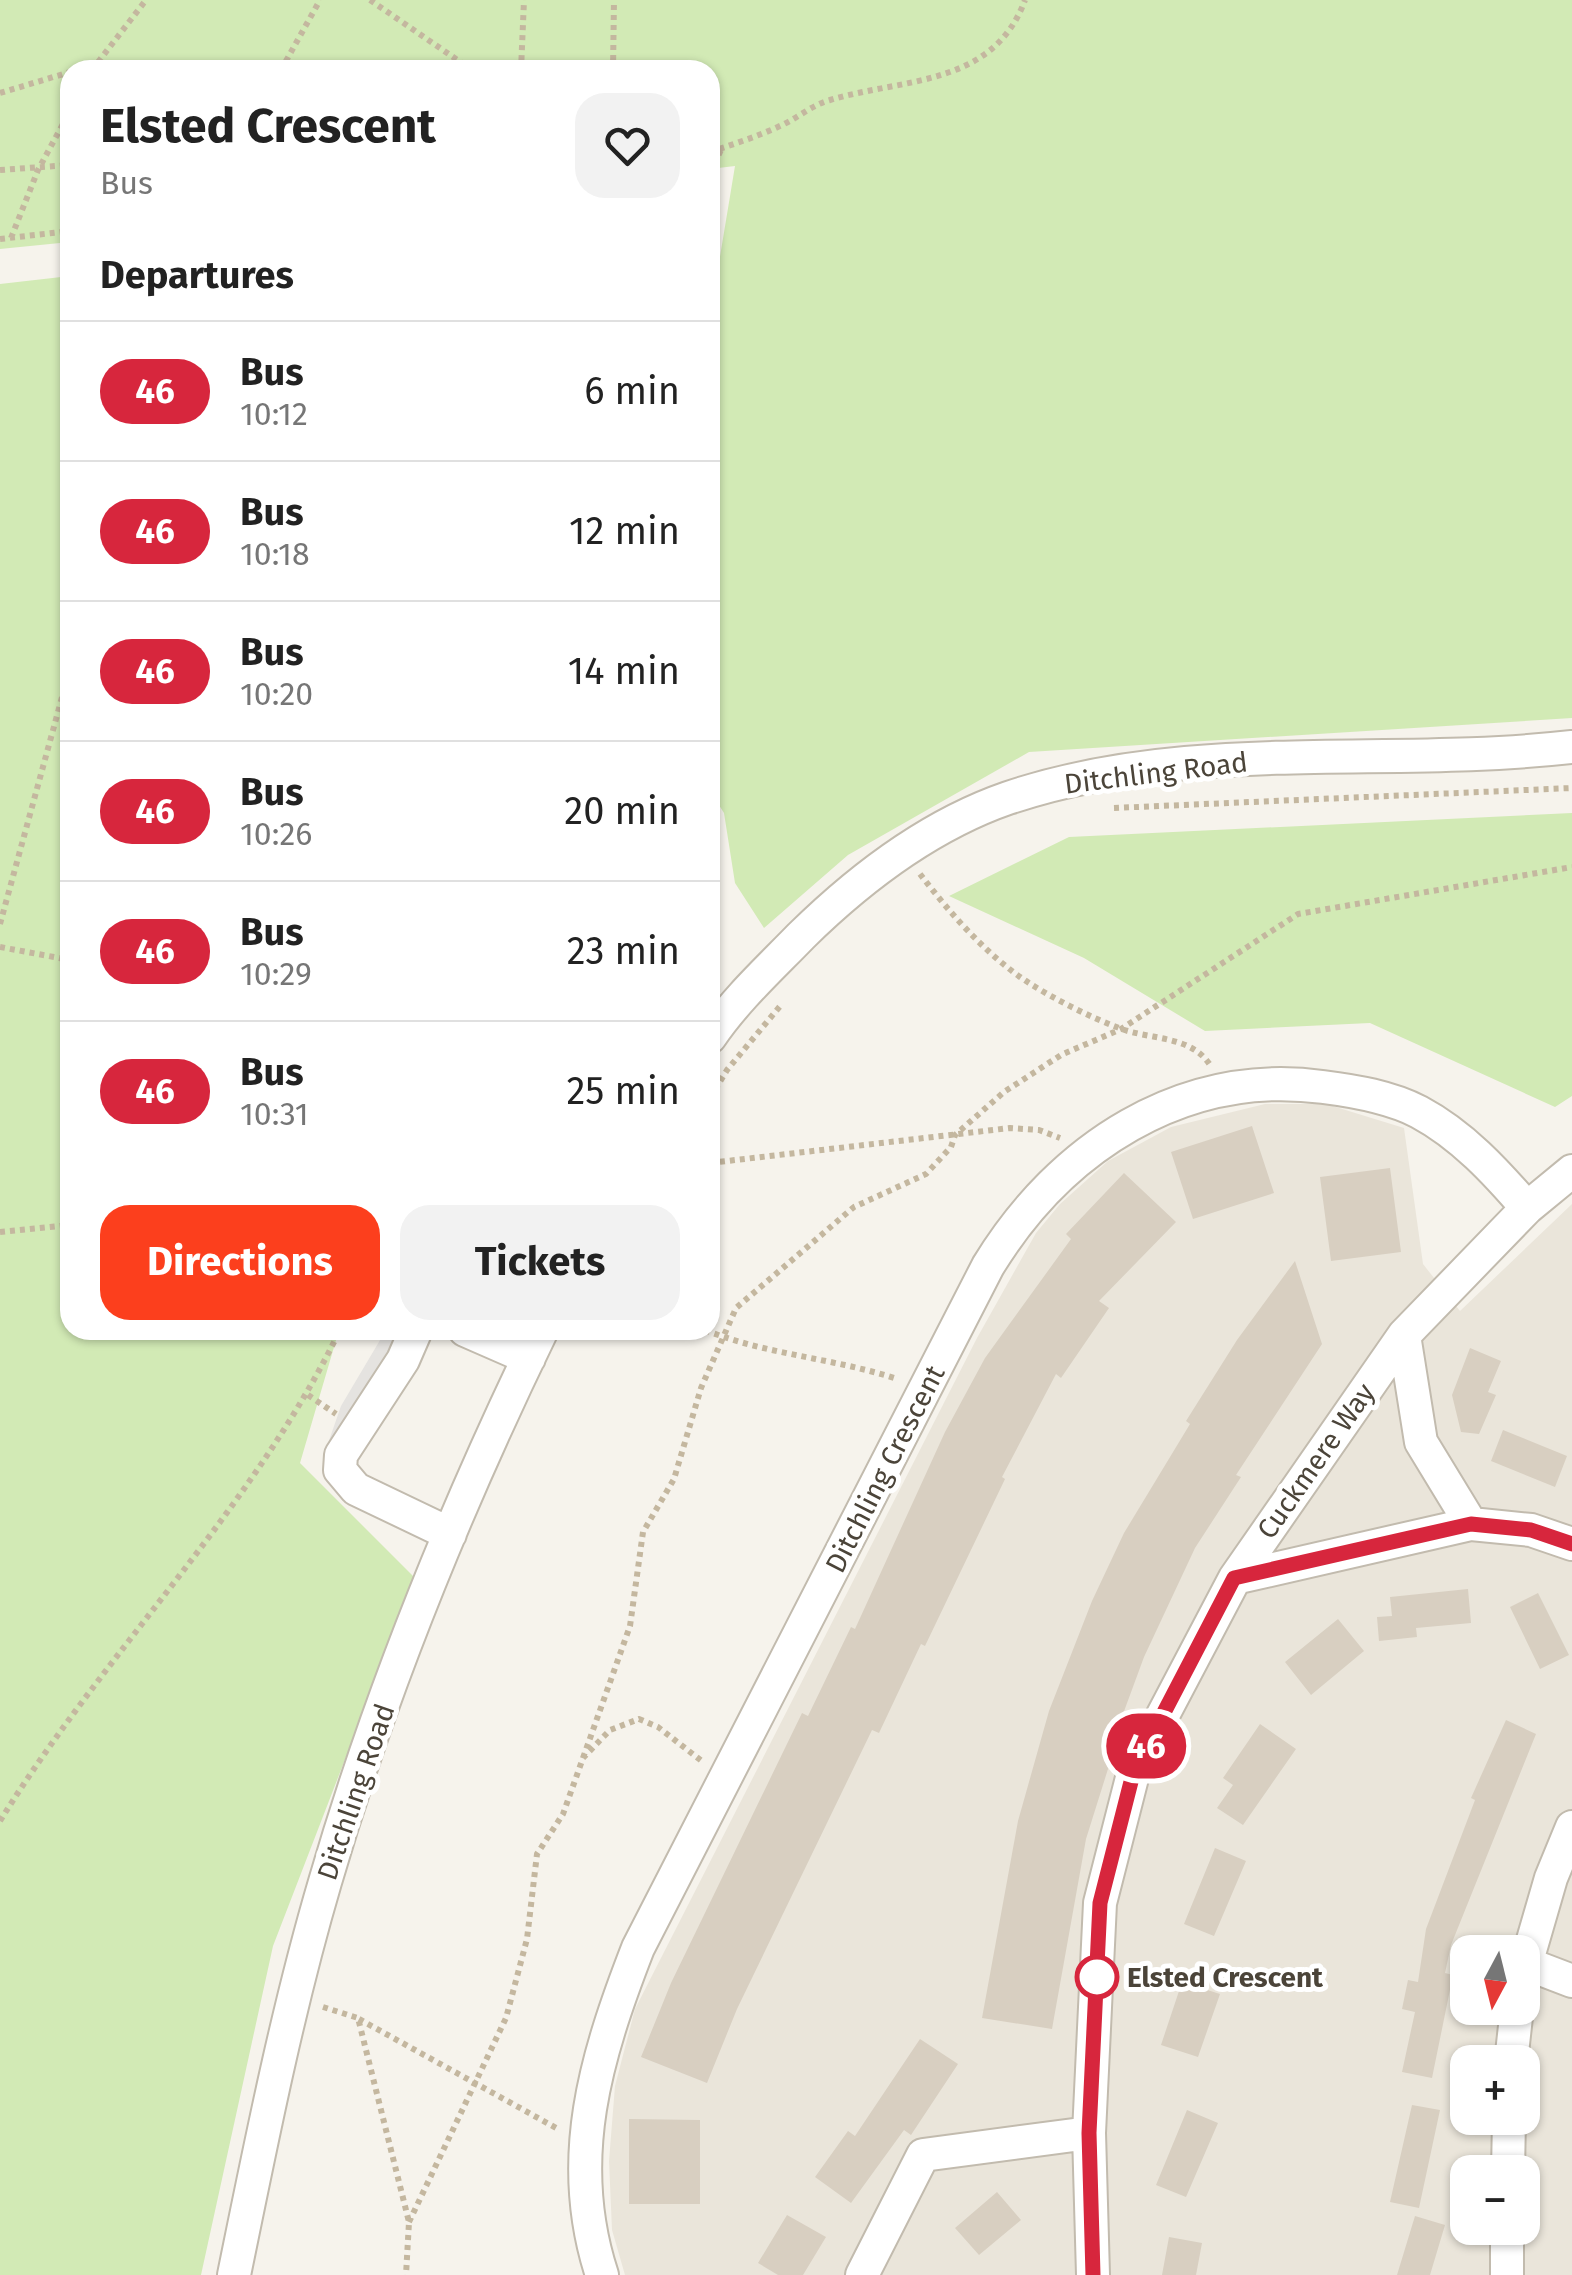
<!DOCTYPE html>
<meta charset="utf-8">
<style>
body{margin:0;font-family:"Fira Sans",sans-serif;background:#f2f2f2;color:#222;height:100vh;display:flex;flex-direction:column;font-size:38px;white-space:nowrap}
*{box-sizing:border-box;margin:0}
p{font-size:32px;color:#767676}
.icon{flex:none;width:55px;height:55px;fill:none;stroke:currentColor;stroke-width:2;stroke-linecap:round;stroke-linejoin:round}
.map{position:relative;flex:1;overflow:hidden}
.panel{position:absolute;left:60px;top:60px;width:660px;height:1280px;display:flex;flex-direction:column;background:#fff;border-radius:30px;box-shadow:0 2px 8px #0004}
.panel>*{flex:none}
.badge{padding:0 20px;border-radius:32px;font-size:35px;line-height:65px}
.needle{width:65px;rotate:187deg}
.buttons{position:absolute;left:1450px;top:1935px;display:grid;gap:20px}
.buttons a{display:grid;place-items:center;width:90px;height:90px;border-radius:20px;background:#fff;box-shadow:0 2px 8px #0004;font-size:50px}
.map>.badge{position:absolute;translate:-50% -50%;box-shadow:0 0 0 5px #fff}
h2{padding:0 40px;font-size:38px;line-height:90px}
.round{display:grid;place-items:center;flex:none;width:105px;height:105px;border-radius:30px;background:#f2f2f2}
.summary{display:flex;align-items:center;justify-content:space-between;height:170px;padding:0 40px}
h1{font-size:48px;font-weight:700;line-height:75px}
.cta{display:flex;gap:20px;margin-top:auto;padding:20px 40px}
.cta a{flex:1;height:115px;border-radius:30px;background:#fc3f1d;color:#fff;font-size:40px;font-weight:700;line-height:115px;text-align:center}
.cta a+a{background:#f2f2f2;color:#222}
ul{padding:0;list-style:none}
li{display:flex;align-items:center;gap:30px;height:140px;padding:0 40px;border-top:2px solid #e0e0e0}
li div{flex:1}
li b{display:block;font-size:38px}
li em{font-style:normal}
li .badge{min-width:110px;font-weight:700;text-align:center}
.map>svg:first-child{display:block}
.residential{fill:#eae5da;fill-rule:evenodd}
.green{fill:#d2eab5}
.parking{fill:#e5e3e0}
.building{fill:#d8cfc1}
.lines{fill:none;stroke-linecap:round;stroke-linejoin:round}
.minor-casing{stroke:#c2bbae;stroke-width:36}
.path{stroke:#c4b79f;stroke-width:6;stroke-dasharray:5 5;stroke-linecap:butt}
.minor{stroke:#fff;stroke-width:32}
.line-casing{stroke:#fff;stroke-width:22}
.line{stroke:#d7263d;stroke-width:15}
.stop-dot{fill:#fff;stroke:#d7263d;stroke-width:5}
.labels{text-anchor:middle;dominant-baseline:central;stroke-width:10;stroke-linejoin:round;paint-order:stroke}
.street-label{font-size:28px;fill:#4b4439;stroke:#fff}
.stop-label{font-size:28px;font-weight:bold;fill:#4b4439;stroke:#fff;text-anchor:start}
</style>
<div class="map">
<svg width="1572" height="2275" viewBox="0 0 1572 2275">
<rect width="100%" height="100%" fill="#f6f3ec"/>
<!-- residential -->
<path class="residential" d="M1265,1104H1326L1404,1128L1423,1264L1460,1311L1572,1204V2275H625L612,2230L609,2161L615,2086L635,2009L977,1338L1036,1233L1060,1204L1108,1161L1171,1127ZM1468,1952H1522V2008H1468ZM1468,2062H1522V2118H1468ZM1468,2172H1522V2228H1468Z"/>
<!-- green -->
<path class="green" d="M0,0H1572V718L1029,752L848,855L764,928L735,883L724,813L710,791V317L735,166L710,169V70H70V242L0,249Z
M70,276V1330H339L300,1463L415,1578L273,1946L201,2275H0V284Z
M1572,813V1096L1555,1107L1370,1023L1205,1031L1084,958L949,896L1069,837Z"/>
<!-- parking -->
<path class="parking" d="M386,1330H435L352,1456L348,1496L324,1455L341,1406Z"/>
<!-- building -->
<path class="building" d="M1252,1126L1274,1193L1193,1219L1171,1152Z
M1390,1168L1401,1252L1331,1261L1320,1177Z
M1124,1173L1176,1222L1099,1301L1109,1308L1061,1378L1056,1374L1002,1477L1005,1479L925,1646L921,1644L879,1733L872,1730L737,2009L707,2083L641,2057L671,1983L802,1713L808,1716L851,1627L855,1629L945,1432L985,1358L1071,1239L1066,1234Z
M1295,1261L1322,1344L1236,1475L1241,1477L1195,1548L1144,1657L1109,1752L1113,1753L1086,1839L1052,2029L982,2018L1018,1821L1049,1711L1092,1601L1124,1533L1190,1424L1186,1421L1237,1340Z
M1470,1348L1501,1361L1488,1392L1496,1395L1479,1434L1461,1432L1452,1395Z
M1503,1430L1567,1456L1555,1487L1491,1461Z
M1468,1589L1471,1623L1416,1628L1417,1637L1379,1641L1377,1617L1392,1616L1390,1597Z
M1538,1593L1569,1655L1540,1669L1510,1607Z
M1338,1619L1364,1651L1311,1695L1285,1662Z
M1506,1720L1536,1734L1451,1945L1445,1973L1453,1975L1432,2078L1402,2072L1415,2012L1402,2009L1408,1980L1418,1982L1426,1929L1475,1800L1471,1798Z
M1260,1724L1296,1749L1243,1825L1217,1808L1233,1785L1223,1778Z
M1215,1848L1246,1861L1214,1936L1184,1924Z
M1182,1982L1220,1994L1198,2057L1161,2045Z
M920,2039L958,2064L911,2135L904,2130L851,2203L815,2177L848,2131L855,2136Z
M1412,2105L1440,2110L1419,2208L1390,2202Z
M1187,2110L1218,2123L1186,2197L1156,2185Z
M629,2119L700,2120V2204H629Z
M997,2192L1021,2220L979,2255L955,2228Z
M787,2215L826,2237L803,2275H778L758,2263Z
M1415,2216L1445,2225L1430,2275H1397Z
M1169,2237L1202,2243L1196,2275H1162Z"/>
<g class="lines">
<!-- minor casing -->
<g class="minor-casing">
<path id="minor" d="M710,1037C735,1000 770,968 801,936C859,879 930,825 1008,798C1189,737 1386,768 1572,747
M416,1330L403,1360L341,1455L340,1470L356,1489L450,1534
M465,1330L529,1358
M1404,1335L1421,1442L1471,1524
M1235,1578L1471,1524L1531,1530L1572,1544
M1525,1963L1572,1981
M1522,1978L1551,1878L1572,1827
M1511,2062L1517,2008
M1508,2172L1509,2118
M1507,2228V2275
M234,2275C261,2143 287,2011 325,1882C380,1693 456,1507 542,1330
M602,2275C564,2160 596,2056 638,1948L988,1266C1060,1148 1182,1068 1323,1087C1355,1091 1390,1097 1419,1112C1462,1135 1496,1172 1527,1208
M862,2275L923,2155L1089,2133
M1093,2275L1089,2133L1100,1903L1134,1770L1235,1578L1404,1335L1527,1208L1572,1171"/>
</g>
<!-- path -->
<path class="path" d="M370,0L472,70
M78,70L93,65
M92,70L146,0
M281,70L320,0
M521,70L524,0
M613,70L614,0
M0,93L70,72
M710,152C734,144 759,136 782,125C799,117 812,105 830,100C903,78 993,87 1025,0
M0,170L70,165
M710,173L721,150
M11,238L38,170L70,111
M0,239L70,231
M1114,808L1572,788
M920,874C950,913 986,955 1029,983C1056,1000 1090,1017 1119,1028C1149,1040 1191,1035 1210,1065
M0,924L70,668
M0,947L70,960
M710,1098L727,1070L781,1005
M710,1163L1010,1128L1039,1130L1060,1138
M0,1232L70,1225
M705,1330C767,1355 834,1358 897,1379
M308,1395L336,1414
M583,1758L630,1626L643,1532L674,1479L701,1388L736,1308L854,1207L926,1174L951,1147L955,1135L1004,1092L1061,1055L1121,1029L1298,914L1572,867
M0,1821C105,1651 252,1511 340,1330
M323,2007L358,2018L409,2222L406,2275
M359,2019L558,2129
M409,2222L506,2018L527,1939L537,1854L563,1814L583,1758L610,1730L639,1719L658,1727L703,1762"/>
<!-- minor -->
<use href="#minor" class="minor"/>
</g>
<g class="lines">
<!-- line casing -->
<g class="line-casing">
<path id="line" d="M1093,2275L1089,2133L1100,1903L1134,1770L1234,1578L1471,1524L1531,1530L1572,1544"/>
</g>
<!-- line -->
<use href="#line" class="line"/>
</g>
<!-- markers -->
<circle class="stop-dot" cx="1097" cy="1977" r="20"/>
<g class="labels">
<!-- street labels -->
<g class="street-label">
<text transform="translate(1156 773) rotate(-7)">Ditchling Road</text>
<text transform="translate(1316 1461) rotate(-55)">Cuckmere Way</text>
<text transform="translate(885 1469) rotate(-63)">Ditchling Crescent</text>
<text transform="translate(356 1792) rotate(-71)">Ditchling Road</text>
</g>
<!-- stop labels -->
<g class="stop-label">
<text x="1127" y="1977">Elsted Crescent</text>
</g>
</g>
</svg>
<div class="buttons">
<a><svg class="needle" viewBox="-14 -14 28 28"><path d="M0-13l5 13h-10z" fill="#e53935"/><path d="M0 13l5-13h-10z" fill="#767676"/></svg></a>
<a>+</a>
<a>−</a>
</div>
<b class="badge" style="left:1146px;top:1746px;background:#d7263d;color:#fff">46</b>
<section class="panel">
<div class="summary"><div><h1>Elsted Crescent</h1><p>Bus</p></div><a class="round"><svg class="icon" aria-label="heart" viewBox="0 0 24 24"><path d="M12 20l-8-8c-3-5 5-10 8-4 3-6 11-1 8 4z"/></svg></a></div>
<h2>Departures</h2>
<ul>
<li><span class="badge" style="background:#d7263d;color:#fff">46</span><div><b>Bus</b><p>10:12</p></div><em>6 min</em></li>
<li><span class="badge" style="background:#d7263d;color:#fff">46</span><div><b>Bus</b><p>10:18</p></div><em>12 min</em></li>
<li><span class="badge" style="background:#d7263d;color:#fff">46</span><div><b>Bus</b><p>10:20</p></div><em>14 min</em></li>
<li><span class="badge" style="background:#d7263d;color:#fff">46</span><div><b>Bus</b><p>10:26</p></div><em>20 min</em></li>
<li><span class="badge" style="background:#d7263d;color:#fff">46</span><div><b>Bus</b><p>10:29</p></div><em>23 min</em></li>
<li><span class="badge" style="background:#d7263d;color:#fff">46</span><div><b>Bus</b><p>10:31</p></div><em>25 min</em></li>
</ul>
<div class="cta"><a>Directions</a><a>Tickets</a></div>
</section>
</div>
